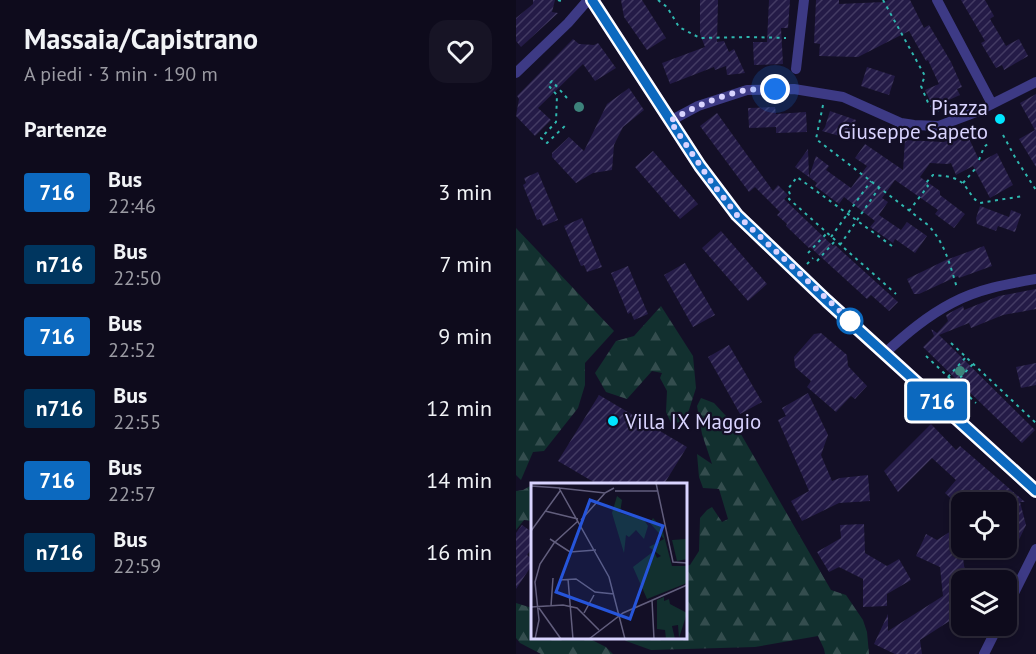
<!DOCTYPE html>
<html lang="it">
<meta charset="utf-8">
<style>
body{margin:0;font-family:"PT Sans",sans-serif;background:#171425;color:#f1f3f6;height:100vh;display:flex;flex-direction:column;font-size:22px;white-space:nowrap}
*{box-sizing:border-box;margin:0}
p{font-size:20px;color:#9b9ba3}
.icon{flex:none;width:33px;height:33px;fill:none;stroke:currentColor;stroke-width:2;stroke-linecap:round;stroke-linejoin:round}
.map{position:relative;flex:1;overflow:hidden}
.side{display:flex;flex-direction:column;background:#0e0b1c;width:516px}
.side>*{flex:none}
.badge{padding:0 12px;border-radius:4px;font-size:21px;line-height:39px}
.buttons{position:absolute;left:435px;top:492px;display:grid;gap:12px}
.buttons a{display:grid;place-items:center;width:66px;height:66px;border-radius:12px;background:#0e0b1c;box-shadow:0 3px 9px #0003,0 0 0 2px #2e2b3b;font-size:30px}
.you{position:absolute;width:30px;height:30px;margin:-15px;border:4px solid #fff;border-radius:50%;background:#1a73e8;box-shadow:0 0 0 9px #1a73e833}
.map>.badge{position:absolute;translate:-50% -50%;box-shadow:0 0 0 3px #fff}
h2{padding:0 24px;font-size:22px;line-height:54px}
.round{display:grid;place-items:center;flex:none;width:63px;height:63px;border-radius:18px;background:#171425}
.summary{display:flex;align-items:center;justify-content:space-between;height:102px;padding:0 24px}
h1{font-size:28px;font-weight:600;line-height:45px}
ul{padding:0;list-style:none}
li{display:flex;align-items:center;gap:18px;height:72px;padding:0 24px}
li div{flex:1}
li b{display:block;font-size:22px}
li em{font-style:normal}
li .badge{min-width:66px;font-weight:700;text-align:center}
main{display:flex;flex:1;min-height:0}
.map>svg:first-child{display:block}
.forest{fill:url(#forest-firs)}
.building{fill:url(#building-hatch)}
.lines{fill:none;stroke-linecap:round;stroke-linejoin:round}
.path{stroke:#2fb8b0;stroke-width:2;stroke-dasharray:3 4.5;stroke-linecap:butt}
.minor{stroke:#3d3a85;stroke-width:10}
.tertiary{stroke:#3d3a85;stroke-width:14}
.tree{fill:#3d827b}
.line-casing{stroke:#fff;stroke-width:14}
.line{stroke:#0c69bf;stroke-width:9}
.walk{stroke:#d9d4ff;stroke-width:6;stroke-dasharray:0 10.8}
.poi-dot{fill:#00e5ff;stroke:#130f26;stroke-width:2}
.stop-dot{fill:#fff;stroke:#0c69bf;stroke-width:3}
.labels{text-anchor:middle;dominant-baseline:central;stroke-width:4.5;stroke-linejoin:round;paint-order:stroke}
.poi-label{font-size:21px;fill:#d9d4ff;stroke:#130f26;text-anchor:end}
.inset-road{fill:none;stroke:#625e7d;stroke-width:1.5}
.view{fill:#2655da;fill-opacity:0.15;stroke:#2655da;stroke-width:3}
.inset-edge{fill:none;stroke:#d9d4ff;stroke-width:3}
</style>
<main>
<section class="side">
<div class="summary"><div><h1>Massaia/Capistrano</h1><p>A piedi · 3 min · 190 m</p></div><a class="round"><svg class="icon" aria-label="heart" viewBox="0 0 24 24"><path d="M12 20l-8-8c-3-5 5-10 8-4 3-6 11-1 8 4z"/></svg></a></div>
<h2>Partenze</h2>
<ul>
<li><span class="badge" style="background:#0c69bf;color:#fff">716</span><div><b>Bus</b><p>22:46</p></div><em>3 min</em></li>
<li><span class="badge" style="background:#00365f;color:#fff">n716</span><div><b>Bus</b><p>22:50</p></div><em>7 min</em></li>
<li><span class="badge" style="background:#0c69bf;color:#fff">716</span><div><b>Bus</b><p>22:52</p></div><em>9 min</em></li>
<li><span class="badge" style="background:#00365f;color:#fff">n716</span><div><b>Bus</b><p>22:55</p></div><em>12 min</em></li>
<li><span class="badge" style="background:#0c69bf;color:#fff">716</span><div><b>Bus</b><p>22:57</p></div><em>14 min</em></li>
<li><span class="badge" style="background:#00365f;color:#fff">n716</span><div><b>Bus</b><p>22:59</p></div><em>16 min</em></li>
</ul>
</section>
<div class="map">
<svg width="520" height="654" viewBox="0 0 520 654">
<defs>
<pattern id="forest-firs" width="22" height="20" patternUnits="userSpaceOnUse" patternTransform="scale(1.5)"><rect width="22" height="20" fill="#12302f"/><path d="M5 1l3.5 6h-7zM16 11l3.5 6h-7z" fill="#344d4e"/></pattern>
<pattern id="building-hatch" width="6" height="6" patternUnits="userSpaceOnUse" patternTransform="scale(1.5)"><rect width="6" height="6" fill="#241b47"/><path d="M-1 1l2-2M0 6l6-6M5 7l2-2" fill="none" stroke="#433b63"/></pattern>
</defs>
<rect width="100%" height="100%" fill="#130f26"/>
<!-- forest -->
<path class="forest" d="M0,228L98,331L69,363V385L62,408L28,451L17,452L5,480L0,475Z
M145,306L177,356L180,388L173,410L167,422L155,423L150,412L151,391L144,378L146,373L136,371L111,399L90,392L79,373L100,341L118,336Z
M185,398L198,403L222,429L315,590L330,595L347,620L351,632L353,654H309L308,649L302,636L239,647L135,650L110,641L107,638H170V566L174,565L183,551L184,518L191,510L196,507L206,522L212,519L203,489L187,488L183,477L181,454L196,464L186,434L181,406Z
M16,485V521L8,520L0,530V491L7,490Z
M0,603L16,608V638H72L90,647L97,654H25L4,643L0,638Z"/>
<!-- building -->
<path class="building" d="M17,0H39L36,12L42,13L5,47L0,41V18L17,4Z
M105,0H126L150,38L131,50L108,17Z
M184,0H202L201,42L208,41L213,52L218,49L229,73L211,75L210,66L199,70L198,67L154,84L146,63L189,47L184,34Z
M253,0H274L272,28H265L267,64L238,65L237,42H251Z
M300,0H323V4L368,2L372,0H394L408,28L413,25L435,62L446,87L441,89L444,95L417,107L409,90L423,84L412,60L410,61L393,31L342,57L303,56L304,44L298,43Z
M445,0H469L478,16L474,19L490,46L503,39L512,56L488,70L486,65L480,68L465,43L469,41Z
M57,39L63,44L78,45L82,43L100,68L79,81L67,64L22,108L35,120L19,136L0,116L3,99L1,96Z
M351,67L379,76L373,95L345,86Z
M113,88L128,110L107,127L98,145L96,170L77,173L60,183L36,157V153L53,137L68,151L91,104Z
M520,94V167L503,139L519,130L504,103Z
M259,107L260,114L290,112L291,132L260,133V127L233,128L232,108Z
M314,111L340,120L334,139L306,131L309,127Z
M201,113L257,191L262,185L272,195L268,199L317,246L319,245L382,302L373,311L355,295L351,299L294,247L293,248L270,226L271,224L261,215L264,212L239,187L233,192L184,126Z
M449,130L464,162L481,153L497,185L474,198L457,166L440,175L435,163L432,164L414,163L404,177L424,191V195L449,214L438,228L419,214L422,210L379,180L366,198L372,202L360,219L363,215L385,230L391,222L411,236L399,253L379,239L377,243L354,227L359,221L328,197L323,204L299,186L301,183L293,177L300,156L313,166L310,170L335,188L351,166L339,158L349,144L387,170L389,140L428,142Z
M292,149L293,177L279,167Z
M137,151L182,204L164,219L119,167Z
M22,172L42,220L27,226L24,219L21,220L7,185L10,183L8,178Z
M464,206L493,217L495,210L505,214L499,232L482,226L480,231L461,224L460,218Z
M66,218L86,267L71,272L68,265L65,266L48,226Z
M205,231L251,284L232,301L186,248Z
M468,246L476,266L443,278L442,276L403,294H398L391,279L430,260Z
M169,263L199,315L177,327L148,275Z
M112,266L132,314L118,320L115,312L112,314L95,273Z
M520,289V309L487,315L455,328L453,323L423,335L519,430L506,443L407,347L418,336L415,329L421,333L432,321L430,315L439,310L447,306L448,310L483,296Z
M305,333L331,355L332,366L351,386L339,399L335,396L320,412L291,387L295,381L279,367L278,357L298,334Z
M213,345L246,402L224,414L192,357Z
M520,363V385L505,388L500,367Z
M292,393L312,435L305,455L316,481L324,478L352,475L354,501L323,503L286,521L275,501L293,491L262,420L270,416L266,408Z
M83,395L171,447L148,484H81L42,461Z
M415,424L440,450L444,446L509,502H504L510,525L501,544L490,539V502H478L464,490L451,502H446L445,508L429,493L440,480L416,458L382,492L368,471Z
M348,524L349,553L371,566L383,559L395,580L371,594V606L347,607V579L323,567L313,572L301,552L325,538L324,525Z
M446,524V550L450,580H446V613L404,640L406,654H379L358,644L372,614V631L427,596L424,567L400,556L410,534L421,540Z
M6,525L16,532V548L11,555L16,559V565L0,589V533Z"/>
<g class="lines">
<!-- path -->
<path class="path" d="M42,0L45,1
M142,0L151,7L163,27L184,38L233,37L270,38
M367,0L409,76L405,86L413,105L422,109L424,113
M51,98L36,81L32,85L41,95L40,122L25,138L31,143L52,123
M307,105L300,139L412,225C429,243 434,265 441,288
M487,135L500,159L520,190
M463,160L468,147L474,142
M447,183L460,168
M393,211L412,186L409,184L417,175C427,176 441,176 448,185C454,191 456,199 464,203L507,196
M315,237L355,181
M324,245L363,188
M376,246L281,177L272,189L275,197L273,199L380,294
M292,253L311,233
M301,261L319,241
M291,264L297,258
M435,343L520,423
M410,356L460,403
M432,377L450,357
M439,383L457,364
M427,388L435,379"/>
<!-- minor -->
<path class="minor" d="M421,0L476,104
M280,69L288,0
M0,73L52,23L72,0
M154,121L182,106L231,90L278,89L327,97L385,123L398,125L423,126L460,112L520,82
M369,353C390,334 411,316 436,303C462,289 491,284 520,279
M490,609L520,549
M468,654L482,626"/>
<!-- tertiary -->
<path class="tertiary" d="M76,0L184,166L221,215L311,301L520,491"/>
</g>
<!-- trees -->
<g class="tree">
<circle cx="63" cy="107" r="5"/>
<circle cx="444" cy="371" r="5"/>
</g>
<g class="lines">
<!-- line casing -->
<g class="line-casing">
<path id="line" d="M76,0L184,166L221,215L311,301L520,491"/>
</g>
<!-- line -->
<use href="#line" class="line"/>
<!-- walk -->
<path class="walk" d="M259,89C250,90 239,89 230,90C203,96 177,107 154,121L196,183L221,215L341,327L334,321"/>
</g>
<!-- markers -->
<g class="poi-dot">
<circle cx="484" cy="119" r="6"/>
<circle cx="97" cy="421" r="6"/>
</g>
<circle class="stop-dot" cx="334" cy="321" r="12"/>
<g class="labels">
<!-- poi labels -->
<g class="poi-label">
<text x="472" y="107">Piazza<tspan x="472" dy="24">Giuseppe Sapeto</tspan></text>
<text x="109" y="421" text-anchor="start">Villa IX Maggio</text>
</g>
</g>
<!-- overview -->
<g transform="translate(15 483)">
<rect width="156" height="156" fill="#130f26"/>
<path d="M156,56V76L146,78L141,57Z" fill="#12302f"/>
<path d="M86,13L91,17L89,30L113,37L117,43L113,56L105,47L98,54L95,52L93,70L81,30ZM122,35L131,45L141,83H155L156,100L116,116L102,84L123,68L126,75L130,73L118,64L133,56L119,40ZM133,114V118L138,116L139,121L156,130L148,155L147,142L141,143L144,156H135L134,147L126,146V117Z" fill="#12302f"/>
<path class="inset-road" d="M125,0L142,79L156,80M0,3L29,5M28,5L78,94L94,156M28,5L74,10L83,5M84,8H126M14,28L47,36M50,37L74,10M0,48L29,8M19,56L39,69L65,67M37,96L42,156M28,97L45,96L64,109L83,111M121,117L123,156M20,123L22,95M0,124L32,122L46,125L68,147M8,125L30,156M53,130L63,112M4,156L8,137L4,99L9,81L23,60L47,38M58,156L92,130L156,102"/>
<path class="view" d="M59,17L132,43L99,136L25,109Z"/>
<rect width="156" height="156" class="inset-edge"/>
</g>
</svg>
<div class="buttons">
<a><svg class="icon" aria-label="locate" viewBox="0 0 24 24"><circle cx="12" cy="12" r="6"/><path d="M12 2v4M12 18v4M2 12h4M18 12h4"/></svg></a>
<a><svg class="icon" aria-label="layers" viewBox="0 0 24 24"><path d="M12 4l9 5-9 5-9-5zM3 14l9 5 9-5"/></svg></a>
</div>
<div class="you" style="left:259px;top:89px"></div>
<b class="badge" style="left:421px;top:401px;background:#0c69bf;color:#fff">716</b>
</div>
</main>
